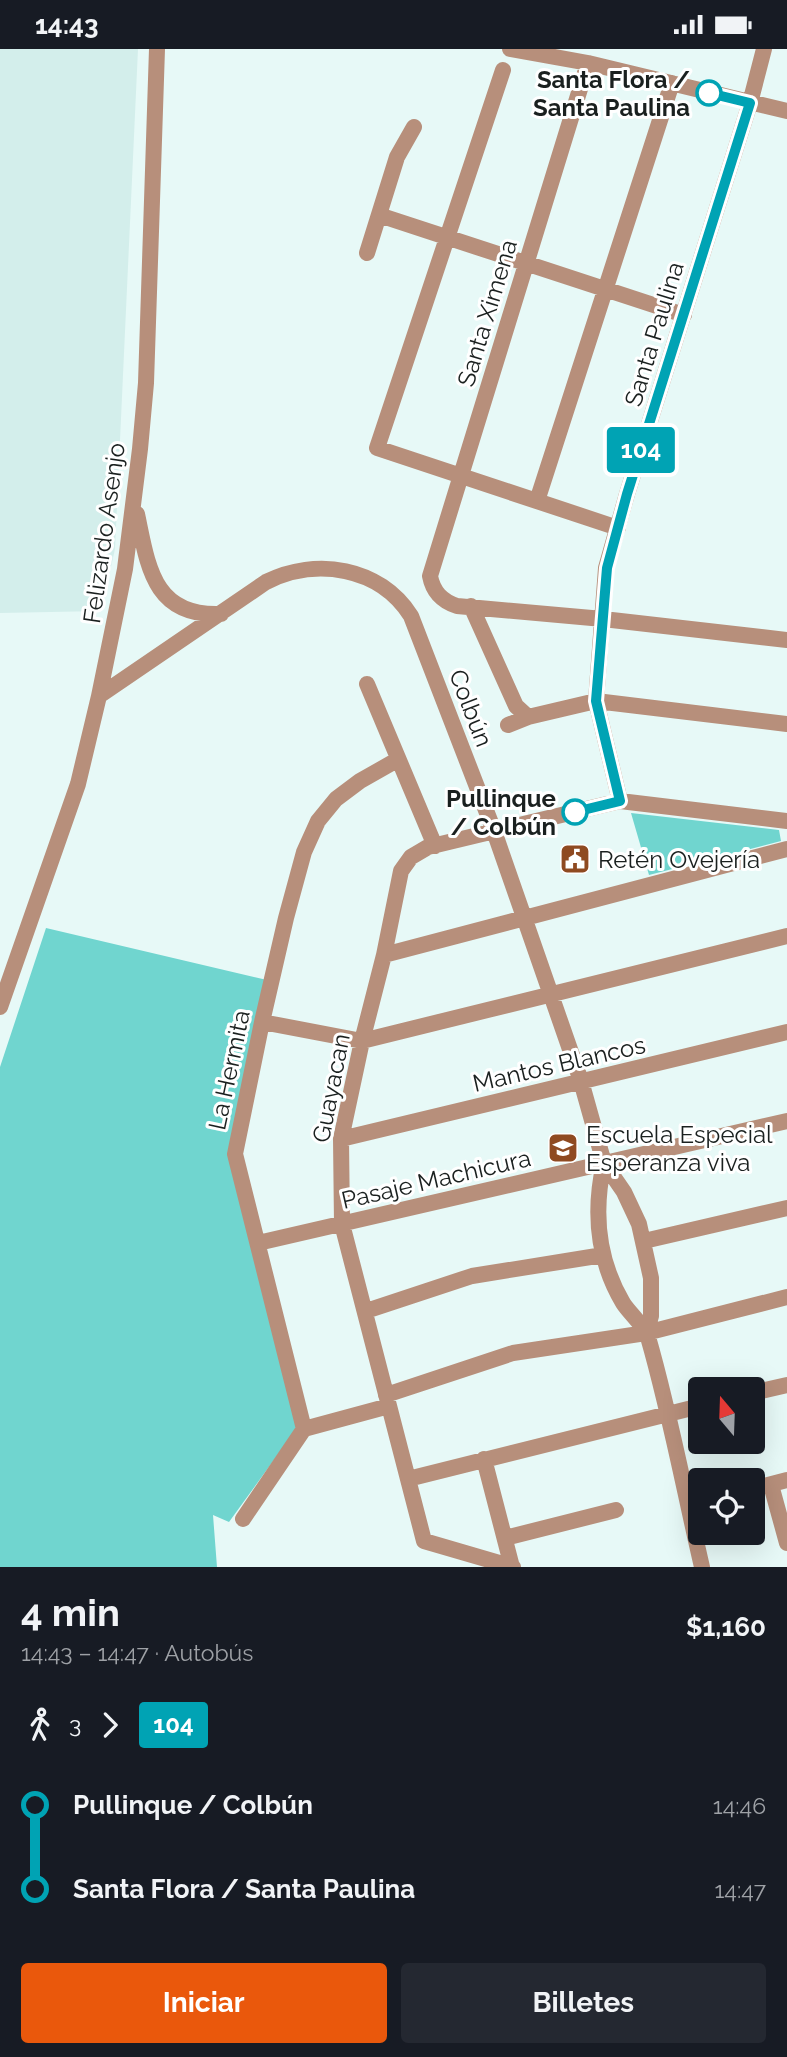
<!DOCTYPE html>
<html lang="es">
<meta charset="utf-8">
<style>
body{margin:0;font-family:Raleway,sans-serif;background:#242831;color:#f1f3f6;height:100vh;display:flex;flex-direction:column;font-size:26px;white-space:nowrap}
*{box-sizing:border-box;margin:0}
p{font-size:23px;color:#9ea1a6}
.icon{flex:none;width:38px;height:38px;fill:none;stroke:currentColor;stroke-width:2;stroke-linecap:round;stroke-linejoin:round}
.map{position:relative;height:1518px;overflow:hidden}
.details{display:flex;flex-direction:column;background:#171b24;flex:1}
.details>*{flex:none}
.badge{padding:0 14px;border-radius:5px;font-size:24px;line-height:46px}
.needle{width:46px;rotate:341deg}
.tools{position:absolute;left:688px;top:1328px;display:grid;gap:14px}
.tools a{display:grid;place-items:center;width:77px;height:77px;border-radius:7px;background:#171b24;box-shadow:0 7px 28px #0002;font-size:35px}
.map>.badge{position:absolute;translate:-50% -50%;box-shadow:0 0 0 4px #fff}
.legs{display:flex;align-items:center;gap:10px;height:77px;padding:0 21px;font-size:23px}
.legs p{margin-inline-start:auto}
.headline{display:flex;align-items:center;justify-content:space-between;height:119px;padding:0 21px}
h1{font-size:38px;font-weight:700;line-height:52px}
.cta{display:flex;gap:14px;margin-top:auto;padding:14px 21px}
.cta a{flex:1;height:80px;border-radius:7px;background:#ea580c;color:#fff;font-size:28px;font-weight:700;line-height:80px;text-align:center}
.cta a+a{background:#242831;color:#f1f3f6}
ul{padding:0 21px;list-style:none}
li{display:flex;align-items:center;gap:24px;height:84px;font-size:26px}
li i{display:grid;place-items:center;width:10px;height:100%;margin:0 9px;background:currentColor}
li i::after{content:'';width:18px;height:18px;margin:-9px;border:5px solid;border-radius:50%;background:#171b24}
li p{margin-inline-start:auto}
li:first-child i{background:linear-gradient(#0000 50%,currentColor 0)}
li:last-child i{background:linear-gradient(currentColor 50%,#0000 0)}
.status{display:flex;justify-content:space-between;align-items:center;height:49px;padding:0 35px;background:#171b24;direction:ltr}
.status svg{height:19px;fill:currentColor}
.map>svg:first-child{display:block}
.built{fill:#d3eeeb}
.green{fill:#70d5cf}
.lines{fill:none;stroke-linecap:round;stroke-linejoin:round}
.minor{stroke:#b78f7b;stroke-width:16}
.line-1-casing{stroke:#fff;stroke-width:16}
.line-1{stroke:#00a3b4;stroke-width:10}
.stop-1-dot{fill:#fff;stroke:#00a3b4;stroke-width:3.5}
.labels{text-anchor:middle;dominant-baseline:central;stroke-width:6;stroke-linejoin:round;paint-order:stroke}
.stop-label{font-size:24px;font-weight:bold;fill:#1a201f;stroke:#fff;text-anchor:end}
.street-label{font-size:24px;fill:#1a201f;stroke:#fff}
.poi-label{font-size:24px;fill:#1a201f;stroke:#fff;text-anchor:start}
</style>
<div class="status"><b>14:43</b><svg viewBox="0 0 49 12"><path d="M0 12V9h3v3zM5 12V6h3v6zM10 12V3h3v9zM15 12V0h3v12zM26 1h20v11H26zM47 4h2v5h-2z"/></svg></div>
<div class="map">
<svg width="787" height="1518" viewBox="0 0 787 1518">
<rect width="100%" height="100%" fill="#e7f9f7"/>
<!-- built -->
<path class="built" d="M0,0H138L115,500L101,562L0,564Z"/>
<!-- green -->
<path class="green" d="M631,764L779,781L781,792L649,826Z
M46,879L267,931L232,1101L297,1379L229,1473L213,1466L217,1518H0V1018Z"/>
<g class="lines">
<!-- minor -->
<path class="minor" d="M510,0L588,14L787,62
M588,14L430,527C433,543 442,552 457,557L603,570L787,591
M503,21L377,399L618,479
M379,166L684,266
M367,204L397,108L414,78
M537,452L672,34
M137,465C148,517 153,568 221,565
M471,557L516,657L528,668
M367,635L435,797
M99,647L266,533C316,508 380,518 411,567L494,782L581,1032L604,1114L624,1143L639,1175L651,1229V1267L646,1284
M508,676L528,668L596,652L787,675
M620,752L596,652L606,519L627,445L750,54L764,0
M384,906L787,800
M0,958L78,735L99,647L125,520L140,400L146,334L157,0
M262,973L362,992L787,887
M341,1090L787,983
M604,1114C593,1163 597,1210 623,1254C630,1265 644,1276 648,1288C670,1364 684,1441 702,1518
M644,1192L787,1159
M258,1194L787,1072
M366,1262L472,1227L603,1206
M752,1344L787,1336
M386,1346L513,1304L646,1284L787,1248
M304,1380L389,1357
M484,1410L512,1518
M408,1430L700,1357
M771,1436L787,1494
M752,1440L787,1431
M243,1470L304,1380L235,1105L262,973L286,869L304,803L318,772L336,750L360,732L397,711
M505,1489L616,1461
M513,1518L424,1492L342,1175L341,1090L362,992L384,906L401,822L411,808L428,798L620,752L787,772"/>
</g>
<g class="lines">
<!-- line-1 casing -->
<g class="line-1-casing">
<path id="line-1" d="M575,763L620,752L596,652L607,519L627,445L750,54L709,44"/>
</g>
<!-- line-1 -->
<use href="#line-1" class="line-1"/>
</g>
<!-- icons -->
<defs>
<g id="civic-square" transform="scale(1.575)"><rect x="-9" y="-9" width="18" height="18" rx="4" fill="#8f4a21" stroke="#fff"/><path d="M-.6-6.5H3V-4.5H.6V-3L4-1V1h2V6H-6V1h2V-1L-.6-3ZM-1.2 2.5V6h2.4V2.5Z" fill="#fff"/></g>
<g id="school-square" transform="scale(1.575)"><rect x="-9" y="-9" width="18" height="18" rx="4" fill="#8f4a21" stroke="#fff"/><path d="M0-5L7-2L0 1L-7-2ZM-4 1L0 2.5L4 1V4Q0 6-4 4Z" fill="#fff"/></g>
</defs>
<g fill-rule="evenodd">
<use href="#civic-square" x="575" y="810"/>
<use href="#school-square" x="563" y="1099"/>
</g>
<!-- markers -->
<g class="stop-1-dot">
<circle cx="709" cy="44" r="12"/>
<circle cx="575" cy="763" r="12"/>
</g>
<g class="labels">
<!-- stop labels -->
<g class="stop-label">
<text x="690" y="30">Santa Flora /<tspan x="690" dy="28">Santa Paulina</tspan></text>
<text x="556" y="749">Pullinque<tspan x="556" dy="28">/ Colbún</tspan></text>
</g>
<!-- street labels -->
<g class="street-label">
<text transform="translate(487 264) rotate(-73)">Santa Ximena</text>
<text transform="translate(654 285) rotate(-73)">Santa Paulina</text>
<text transform="translate(104 484) rotate(-82)">Felizardo Asenjo</text>
<text transform="translate(471 659) rotate(69)">Colbún</text>
<text transform="translate(559 1015) rotate(-13)">Mantos Blancos</text>
<text transform="translate(229 1021) rotate(-78)">La Hermita</text>
<text transform="translate(331 1039) rotate(-79)">Guayacan</text>
<text transform="translate(436 1130) rotate(-13)">Pasaje Machicura</text>
</g>
<!-- poi labels -->
<g class="poi-label">
<text x="598" y="810">Retén Ovejería</text>
<text x="586" y="1085">Escuela Especial<tspan x="586" dy="28">Esperanza viva</tspan></text>
</g>
</g>
</svg>
<div class="tools">
<a><svg class="needle" viewBox="-14 -14 28 28"><path d="M0-13l5 13h-10z" fill="#e53935"/><path d="M0 13l5-13h-10z" fill="#9ea1a6"/></svg></a>
<a><svg class="icon" aria-label="locate" viewBox="0 0 24 24"><circle cx="12" cy="12" r="6"/><path d="M12 2v4M12 18v4M2 12h4M18 12h4"/></svg></a>
</div>
<b class="badge" style="left:641px;top:401px;background:#00a3b4;color:#fff">104</b>
</div>
<section class="details">
<div class="headline"><div><h1>4 min</h1><p>14:43 – 14:47 · Autobús</p></div><b>$1,160</b></div>
<div class="legs"><svg class="icon" aria-label="walk" viewBox="0 0 24 24"><circle cx="13" cy="4" r="2"/><path d="M13 8l-2 6 4 7M11 14l-3 7M7 12l3-4h3l4 4"/></svg>3<svg class="icon" aria-label="forward" viewBox="0 0 24 24"><path d="M9 5l7 7-7 7"/></svg><b class="badge" style="background:#00a3b4;color:#fff">104</b></div>
<ul>
<li><i style="color:#00a3b4"></i><b>Pullinque / Colbún</b><p>14:46</p></li>
<li><i style="color:#00a3b4"></i><b>Santa Flora / Santa Paulina</b><p>14:47</p></li>
</ul>
<div class="cta"><a>Iniciar</a><a>Billetes</a></div>
</section>
